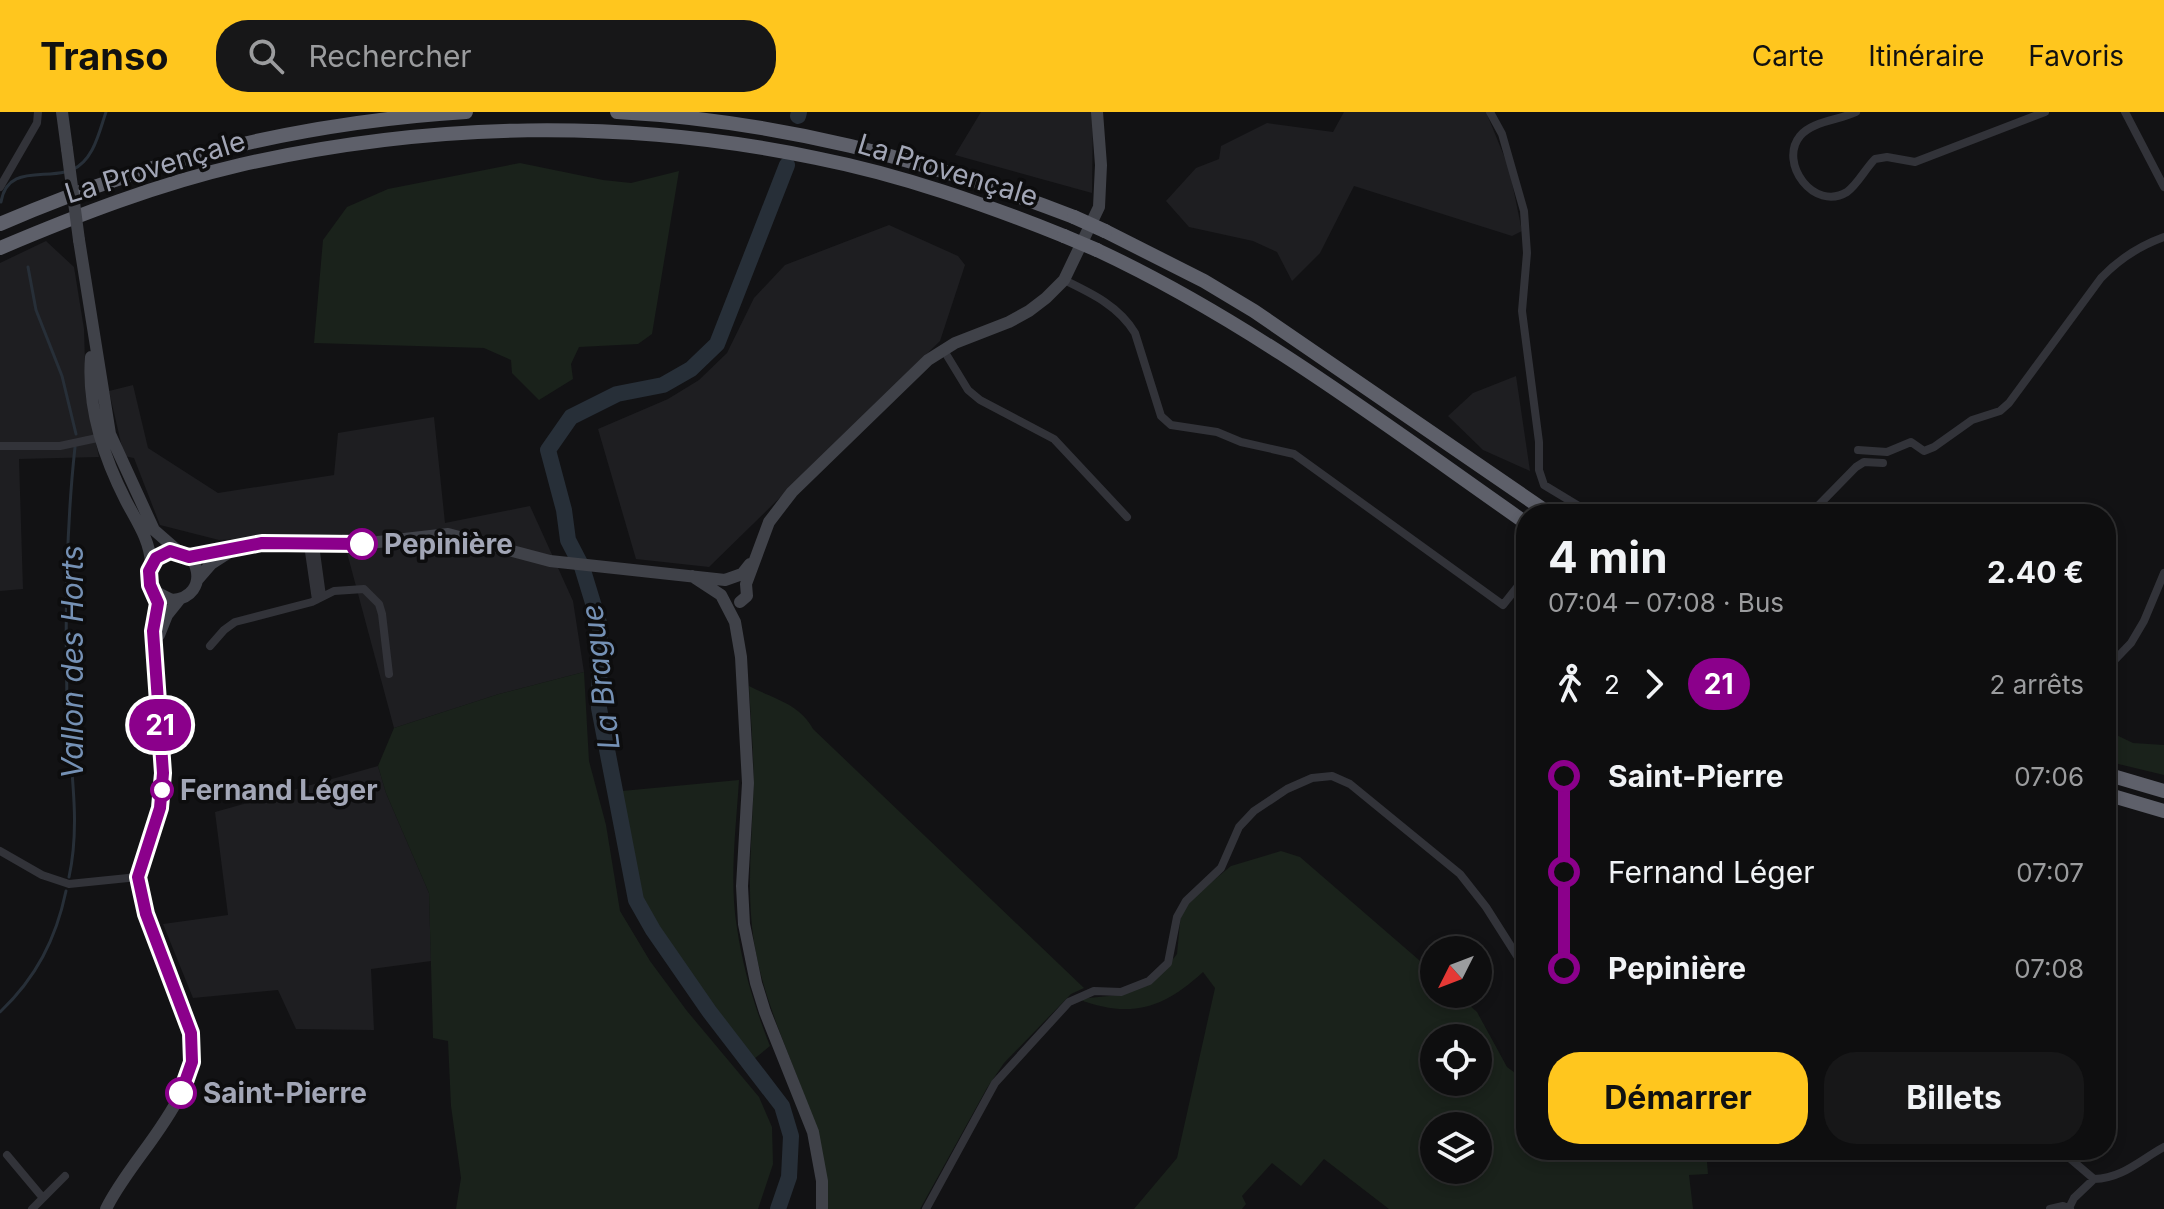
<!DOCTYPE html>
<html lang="fr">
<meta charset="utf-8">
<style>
body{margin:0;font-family:Inter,sans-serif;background:#171718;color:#f1f3f6;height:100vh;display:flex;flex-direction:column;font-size:30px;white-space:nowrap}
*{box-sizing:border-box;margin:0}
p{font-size:26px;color:#9b9c9e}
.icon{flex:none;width:44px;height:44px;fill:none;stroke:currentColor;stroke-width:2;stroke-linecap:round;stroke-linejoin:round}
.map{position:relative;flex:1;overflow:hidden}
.sheet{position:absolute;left:1516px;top:392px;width:600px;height:656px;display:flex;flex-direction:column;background:#0e0e0f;border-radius:32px;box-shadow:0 4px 12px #0003,0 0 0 2px #2e2e2f}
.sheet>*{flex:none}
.badge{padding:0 16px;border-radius:26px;font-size:28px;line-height:52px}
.needle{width:52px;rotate:228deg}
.buttons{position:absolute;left:1420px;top:824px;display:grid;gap:16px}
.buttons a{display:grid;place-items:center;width:72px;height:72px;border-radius:50%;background:#0e0e0f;box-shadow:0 4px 12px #0003,0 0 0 2px #2e2e2f;font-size:40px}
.map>.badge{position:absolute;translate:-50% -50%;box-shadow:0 0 0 4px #fff}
.legs{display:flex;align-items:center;gap:12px;height:88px;padding:0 32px;font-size:26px}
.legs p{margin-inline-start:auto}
.head{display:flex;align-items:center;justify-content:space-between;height:136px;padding:0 32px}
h1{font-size:44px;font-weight:700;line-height:60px}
.action{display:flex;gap:16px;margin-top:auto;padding:16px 32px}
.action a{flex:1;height:92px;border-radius:32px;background:#ffc61e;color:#111;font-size:32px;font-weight:700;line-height:92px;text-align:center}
.action a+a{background:#171718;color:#f1f3f6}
ul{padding:0 32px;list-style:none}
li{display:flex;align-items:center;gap:28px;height:96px;font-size:30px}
li i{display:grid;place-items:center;width:12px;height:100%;margin:0 10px;background:currentColor}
li i::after{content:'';width:20px;height:20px;margin:-10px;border:6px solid;border-radius:50%;background:#0e0e0f}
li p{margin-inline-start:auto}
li:first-child i{background:linear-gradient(#0000 50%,currentColor 0)}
li:last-child i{background:linear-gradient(currentColor 50%,#0000 0)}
header{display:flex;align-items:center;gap:48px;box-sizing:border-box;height:112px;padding:0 40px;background:#ffc61e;color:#111}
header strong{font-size:38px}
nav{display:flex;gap:44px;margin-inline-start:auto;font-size:28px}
.search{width:560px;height:72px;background:#171718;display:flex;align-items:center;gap:20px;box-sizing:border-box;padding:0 28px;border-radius:32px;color:#9b9c9e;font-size:30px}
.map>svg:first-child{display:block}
.built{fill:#1e1e21}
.green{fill:#1a221b;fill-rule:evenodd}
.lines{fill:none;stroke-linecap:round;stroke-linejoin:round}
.stream{stroke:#272f38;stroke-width:3}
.river{stroke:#272f38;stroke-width:16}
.street{stroke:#323339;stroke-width:8}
.secondary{stroke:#404249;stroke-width:12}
.highway{stroke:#5e606a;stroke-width:14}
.secondary-bridge{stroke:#404249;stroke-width:12}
.highway-bridge{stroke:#5e606a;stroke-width:14}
.line-1-casing{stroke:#fff;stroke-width:18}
.line-1{stroke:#8b008b;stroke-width:12}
.stop-1-dot{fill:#fff;stroke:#8b008b;stroke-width:4}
.labels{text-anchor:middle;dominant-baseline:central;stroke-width:7;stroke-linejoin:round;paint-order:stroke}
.street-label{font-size:28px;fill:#a2a6b6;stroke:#0d0d0e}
.stop-label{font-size:28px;font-weight:bold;fill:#a2a6b6;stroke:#0d0d0e;text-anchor:start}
.water-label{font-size:30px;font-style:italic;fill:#7591b5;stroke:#0d0d0e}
</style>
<header>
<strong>Transo</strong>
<div class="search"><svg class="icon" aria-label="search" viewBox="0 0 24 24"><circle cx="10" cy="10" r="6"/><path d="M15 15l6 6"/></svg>Rechercher</div>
<nav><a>Carte</a><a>Itinéraire</a><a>Favoris</a></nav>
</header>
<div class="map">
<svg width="2164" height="1097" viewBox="0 0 2164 1097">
<rect width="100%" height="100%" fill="#121214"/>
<!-- built -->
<path class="built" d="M981,0H1093L1092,81L955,43Z
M1344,0H1486L1509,56L1522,119L1512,124L1354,74L1320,141L1292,169L1277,140L1253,129L1189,115L1166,89L1196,56L1219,47L1221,34L1267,11L1333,20Z
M889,113L958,144L965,153L940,229L709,455L636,447L598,317L668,287L699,268L727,241L754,186L785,153Z
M46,129L74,155L84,217L86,285L99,345L19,347L23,477L0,479V151Z
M1516,264L1530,359L1483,338L1448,304L1473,281Z
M133,273L148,336L218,381L334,363L338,321L434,305L445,411L530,394L573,489L584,560L499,582L394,616L342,422L219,428L160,413L134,346L124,344L109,279Z
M378,654L386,681L429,781L431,849L371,857L374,918L296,917L278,878L193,886L163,812L228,803L215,700Z"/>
<!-- green -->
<path class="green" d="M520,51L603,68L631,71L679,59L652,222L638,232L579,235L571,252L573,267L539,288L512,261L511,248L484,236L314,231L323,128L347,95L388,77Z
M584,560L589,649L606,713L620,799L650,849L687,899L759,985L772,1015L773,1052L758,1097H456L461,1066L451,994L448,929L433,926L429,781L386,681L378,654L394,616L499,582Z
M749,574C774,587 800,592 813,617L1084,876L1071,882L1004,951L987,976L920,1097H828C828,1005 773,930 756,841C746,790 751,741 753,689C755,651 751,612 749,574Z
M2106,618L2133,631L2164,633V663L2106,649Z
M739,668C736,717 729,768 737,816C743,857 755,896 770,934L754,947L707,887L642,789L635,764L622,679Z
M1281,739L1300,745L1434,861V882H1457L1477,900L1507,955L1526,969V1038H1621L1627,1042L1637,1038H1706L1708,1062L1689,1063L1693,1097H1389L1324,1047L1301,1074L1272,1051L1242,1084L1246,1092L1242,1097H1134L1177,1046L1215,876L1203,860C1163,897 1130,907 1078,887L1119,883L1163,860L1177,842L1181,800L1198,781L1231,754ZM1434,926H1478V970H1434ZM1434,1014H1478V1058H1434Z"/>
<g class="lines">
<!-- stream -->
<path class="stream" d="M72,58C94,48 99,20 106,0
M1,90C7,55 39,66 65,60
M28,155L36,198L62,264L76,322
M69,765C82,706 68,646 67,587C65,503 66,418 75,335
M0,900C36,866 56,827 66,779"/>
<!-- river -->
<path class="river" d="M798,4L799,0
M778,1097L789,1065L791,1024L782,994L709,899L653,818L636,788L599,596L600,514L582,455L568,428L564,398L548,338L571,305L617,282L663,273L691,257L717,232L787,53"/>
<!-- street -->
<path class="street" d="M1490,0L1502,22L1524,99L1527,141L1522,199L1539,330V358L1544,373L1592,402
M1856,0C1840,8 1812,9 1800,24C1778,51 1814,100 1847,80C1858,72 1865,57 1875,47L1887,45L1915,50L2045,0
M2125,0L2164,75
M0,75L37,11L38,0
M1064,168C1091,181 1119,194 1135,221L1161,304L1171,313L1217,320L1241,330L1294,342L1503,493L1526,464
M943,237L968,278L980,288L1054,327L1127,405
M0,334H60L102,325
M1858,338L1887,340L1911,330L1924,339L1934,335L1972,308L2000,299L2009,291L2101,166C2120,146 2139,134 2164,125
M1810,402L1856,355L1864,350L1883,351
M308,433L316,488
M315,433L322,484
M210,534L224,518L235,510L312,490L334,479L364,477L379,492L382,502L389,562
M2106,557L2131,531L2144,509L2164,461
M0,739L42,763L69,772L138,765
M2060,1038L2094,1067
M7,1043L43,1086
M2069,1096L2074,1086L2094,1067C2123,1066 2140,1048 2164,1035
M32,1097L65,1064
M926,1097L995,971L1069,890L1094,879L1121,880L1149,869L1168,851L1177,805L1186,789L1221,756L1239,715L1254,699L1287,677L1312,666L1332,664L1350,672L1460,762L1486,795L1526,858
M2050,1097L2063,1094L2070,1097"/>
<!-- secondary -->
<path class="secondary" d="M62,0L67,37
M79,128L110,322L154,418L178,439
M91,245C87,296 103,344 126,389C137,410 150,428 151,452
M189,445L262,431L343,434L448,422L550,449L725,468L742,462L750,452
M692,464L721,483L735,510L741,545L748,671L742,774L744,812L756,871L765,900L813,1020L822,1069V1097
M198,467L211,452L228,441
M740,490L747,484L746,472L769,410L792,380L928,248L955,231L1009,210L1029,199L1046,186L1064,168L1099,95L1101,53L1097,0
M159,523L167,503L179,488
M106,1097C133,1041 202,986 191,921L140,782L138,765L160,696L163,677C165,618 150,557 157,499C159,484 146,472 149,458C151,449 158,443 166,440C199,429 213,485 172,488L154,479"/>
<!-- highway -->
<path class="highway" d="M617,0C780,9 922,46 1074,105
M0,112C149,47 305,10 466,0
M1105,119L1204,169L1254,199L1550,402
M0,136C78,103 158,72 240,53C429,10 626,6 816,46C902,63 984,92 1064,124
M1097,138C1251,210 1387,314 1526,411
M2106,662L2164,679
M2106,682L2164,699"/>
<!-- secondary-bridge -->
<path class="secondary-bridge" d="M67,37L79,128"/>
<!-- highway-bridge -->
<path class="highway-bridge" d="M1074,105L1105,119
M1064,124L1097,138"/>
</g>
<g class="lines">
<!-- line-1 casing -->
<g class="line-1-casing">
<path id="line-1" d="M181,981L192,950L191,921L146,802L138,765L160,696L163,661L153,519L158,491L150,473L149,459L156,446L170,439L189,445L262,431L362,432"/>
</g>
<!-- line-1 -->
<use href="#line-1" class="line-1"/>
</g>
<!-- markers -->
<g class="stop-1-dot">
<circle cx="362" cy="432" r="14"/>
<circle cx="162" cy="678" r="10"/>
<circle cx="181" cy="981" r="14"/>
</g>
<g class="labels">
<!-- street labels -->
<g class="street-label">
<text transform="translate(155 55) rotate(-17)">La Provençale</text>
<text transform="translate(948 58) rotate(17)">La Provençale</text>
</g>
<!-- stop labels -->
<g class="stop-label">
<text x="384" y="432">Pepinière</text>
<text x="180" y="678">Fernand Léger</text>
<text x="203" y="981">Saint-Pierre</text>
</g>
<!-- water labels -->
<g class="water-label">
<text transform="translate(72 550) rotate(-90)">Vallon des Horts</text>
<text transform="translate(600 565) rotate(-97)">La Brague</text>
</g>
</g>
</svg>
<div class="buttons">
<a><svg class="needle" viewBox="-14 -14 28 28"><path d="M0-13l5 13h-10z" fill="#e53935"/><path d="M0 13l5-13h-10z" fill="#9b9c9e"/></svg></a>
<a><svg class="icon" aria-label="locate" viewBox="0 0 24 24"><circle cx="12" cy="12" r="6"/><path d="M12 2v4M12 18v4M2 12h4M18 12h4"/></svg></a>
<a><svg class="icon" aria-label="layers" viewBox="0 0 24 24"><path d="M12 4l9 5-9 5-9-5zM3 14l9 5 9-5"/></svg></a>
</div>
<b class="badge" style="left:160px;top:613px;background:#8b008b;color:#fff">21</b>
<section class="sheet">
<div class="head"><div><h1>4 min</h1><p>07:04 – 07:08 · Bus</p></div><b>2.40 €</b></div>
<div class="legs"><svg class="icon" aria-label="walk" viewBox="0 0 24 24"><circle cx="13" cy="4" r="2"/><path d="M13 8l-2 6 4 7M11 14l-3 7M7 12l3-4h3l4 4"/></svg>2<svg class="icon" aria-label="forward" viewBox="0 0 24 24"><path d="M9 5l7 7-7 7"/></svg><b class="badge" style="background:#8b008b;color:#fff">21</b><p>2 arrêts</p></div>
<ul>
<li><i style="color:#8b008b"></i><b>Saint-Pierre</b><p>07:06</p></li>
<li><i style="color:#8b008b"></i><span>Fernand Léger</span><p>07:07</p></li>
<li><i style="color:#8b008b"></i><b>Pepinière</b><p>07:08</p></li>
</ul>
<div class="action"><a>Démarrer</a><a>Billets</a></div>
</section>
</div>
